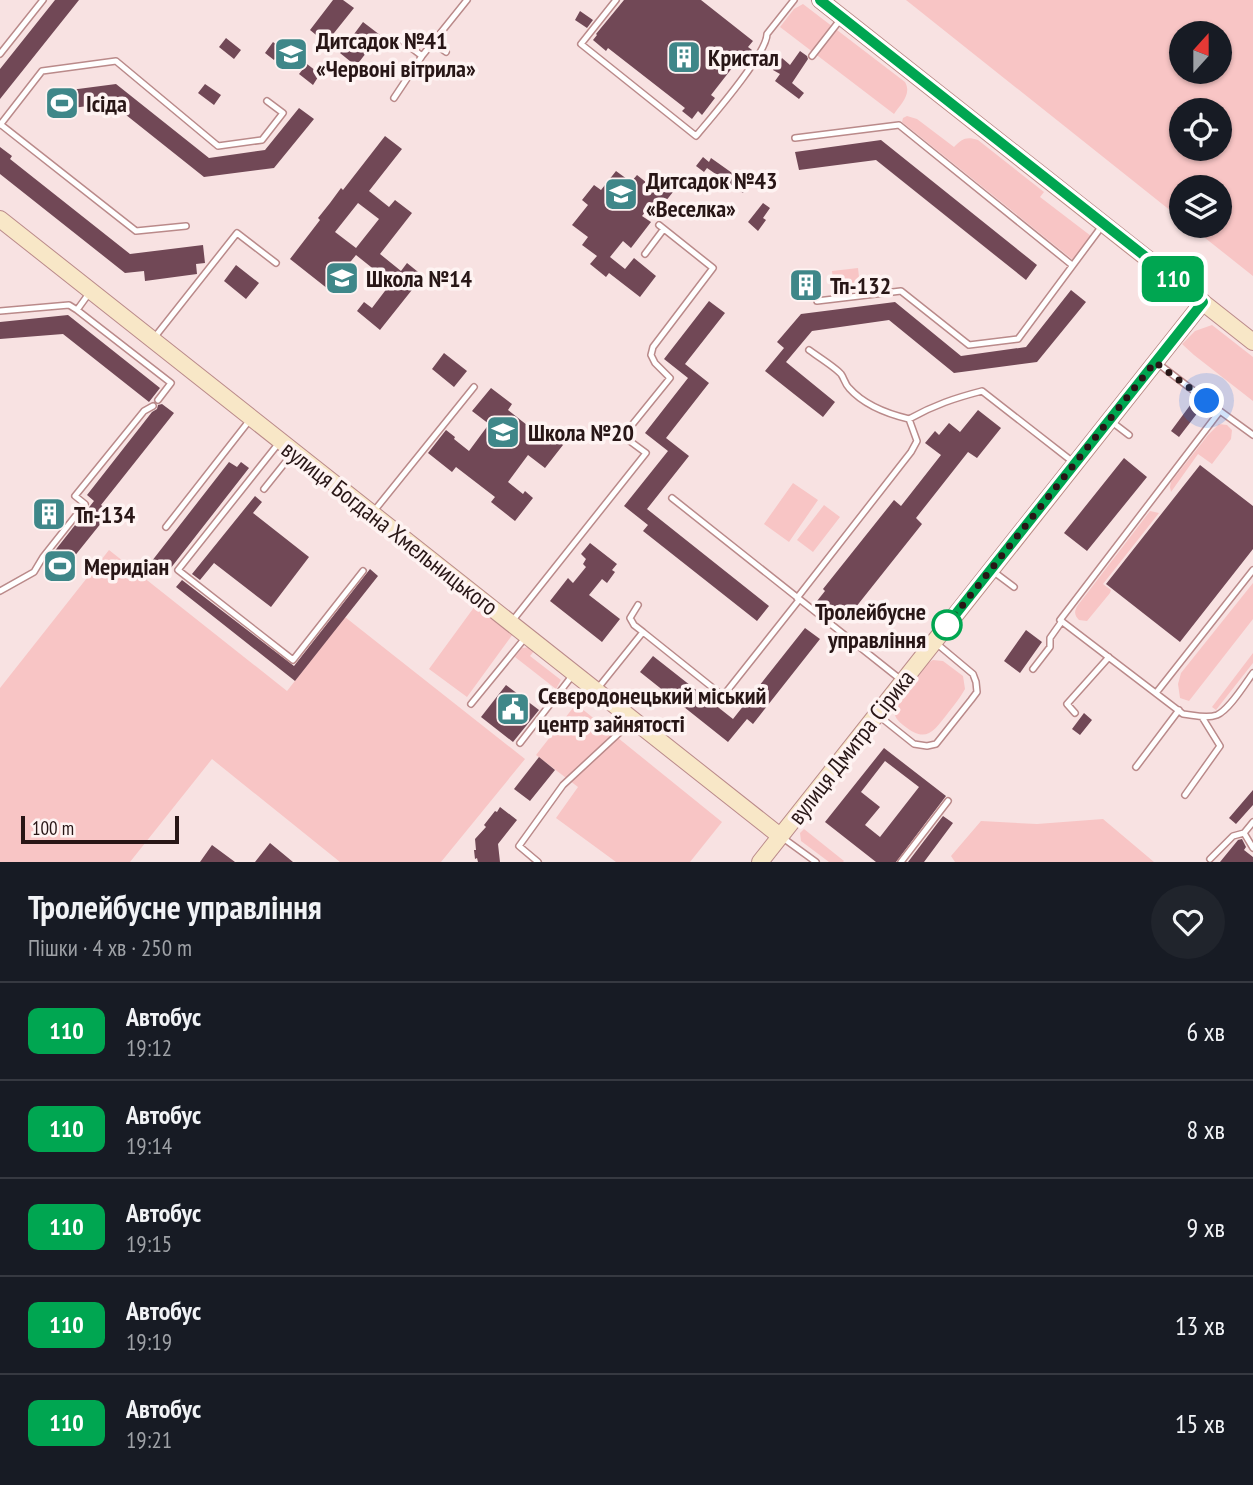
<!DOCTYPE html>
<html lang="uk">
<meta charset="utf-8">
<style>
body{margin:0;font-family:"PT Sans Narrow",sans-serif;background:#20242c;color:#f1f3f6;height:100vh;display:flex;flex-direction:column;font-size:26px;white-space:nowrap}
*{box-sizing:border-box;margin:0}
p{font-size:23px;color:#9ea1a6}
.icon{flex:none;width:38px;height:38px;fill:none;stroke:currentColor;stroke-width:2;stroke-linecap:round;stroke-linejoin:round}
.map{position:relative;height:862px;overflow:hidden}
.details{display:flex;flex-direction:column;background:#171b24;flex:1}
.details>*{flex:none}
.badge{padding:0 14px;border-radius:10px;font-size:24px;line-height:46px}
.needle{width:46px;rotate:21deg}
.buttons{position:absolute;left:1169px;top:21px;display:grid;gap:14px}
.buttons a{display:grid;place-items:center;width:63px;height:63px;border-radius:50%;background:#171b24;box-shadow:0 2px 5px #0004;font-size:35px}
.scale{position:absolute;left:21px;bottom:18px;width:158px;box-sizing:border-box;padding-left:7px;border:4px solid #281616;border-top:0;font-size:19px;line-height:24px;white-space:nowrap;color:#281616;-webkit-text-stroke:5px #fef3f2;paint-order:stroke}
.you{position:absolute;width:35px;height:35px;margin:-18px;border:5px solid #fff;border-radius:50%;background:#1a73e8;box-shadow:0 0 0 10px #1a73e833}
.map>.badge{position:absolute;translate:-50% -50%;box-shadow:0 0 0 4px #fff}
.round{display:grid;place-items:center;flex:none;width:74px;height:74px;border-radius:37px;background:#20242c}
.headline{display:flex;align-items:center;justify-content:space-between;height:119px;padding:0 28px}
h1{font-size:33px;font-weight:800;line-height:52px}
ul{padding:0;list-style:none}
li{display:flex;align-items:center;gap:21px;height:98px;padding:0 28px;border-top:2px solid #363941}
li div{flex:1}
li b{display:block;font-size:26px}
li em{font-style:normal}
li .badge{min-width:77px;font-weight:700;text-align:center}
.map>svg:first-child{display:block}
.green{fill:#f8c5c5;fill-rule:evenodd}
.building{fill:#714856;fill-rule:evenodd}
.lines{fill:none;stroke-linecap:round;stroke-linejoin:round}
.lane-casing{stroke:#ba8a8a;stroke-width:8}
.secondary-casing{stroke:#ba8a8a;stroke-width:18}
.lane{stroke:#fff;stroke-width:5}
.secondary{stroke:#f8e7c7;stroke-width:16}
.line-casing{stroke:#fff;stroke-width:16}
.line{stroke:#00a651;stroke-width:10}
.walk{stroke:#281616;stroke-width:7;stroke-dasharray:0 12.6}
.stop-dot{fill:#fff;stroke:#00a651;stroke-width:3.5}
.labels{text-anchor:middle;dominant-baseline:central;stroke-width:7;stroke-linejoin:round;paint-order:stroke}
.poi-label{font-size:24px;font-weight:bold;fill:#281616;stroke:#fef3f2;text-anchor:start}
.street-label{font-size:24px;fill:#281616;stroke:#fef3f2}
.stop-label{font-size:24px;font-weight:bold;fill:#281616;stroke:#fef3f2;text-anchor:end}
</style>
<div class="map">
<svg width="1253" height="862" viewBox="0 0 1253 862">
<rect width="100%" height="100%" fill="#f8e2e2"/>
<!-- green -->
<path class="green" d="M906,0H1253V276L1190,226H1220V187H1181V219ZM1181,33H1220V72H1181ZM1181,110H1220V149H1181Z
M803,4L905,82C912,94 901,104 894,114L780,27L794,9Z
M907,116L917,119L954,147C962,139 966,136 978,140L1044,192L1040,197L1091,236L1073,260L902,122L903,118Z
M858,268L860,286L834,290L832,271Z
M1212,325L1253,357V401L1194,355L1182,344L1195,331Z
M1219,424L1227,425L1232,430L1231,439L1212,464L1198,454L1171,492L1170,487L1171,482L1208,435Z
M793,483L818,500L789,542L764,524Z
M824,505L840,517L813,552L797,540Z
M1150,511L1159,513L1103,584L1111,590L1110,593L1087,621L1079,620C1074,615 1074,611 1078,605Z
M109,550L287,691L345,617L525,759L441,862H340L212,759L130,862H0V688Z
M1253,583V619L1189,701L1180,698L1178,684L1181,673Z
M475,606L513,634L467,697L429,669Z
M529,647L535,650L530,656L561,680L556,689L515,657L522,648Z
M1253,653V663L1216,710L1212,707Z
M933,660L943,661L963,676L965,689C960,698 954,705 948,713C933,732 926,744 903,725C896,719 893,715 895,706L928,663Z
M576,704L722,822L690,862H616L556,818L578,787L536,755Z
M1103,819L1154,862H955L951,856L981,821L1037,824Z
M804,829L844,861L843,862H829L801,841L800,833Z"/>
<!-- building -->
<path class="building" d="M55,0H79L0,99V69Z
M333,0H343L354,8L326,43L310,30Z
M624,0H701L753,41L748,47L752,50L740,66L736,63L711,95L715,98L702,115L698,111L692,119L682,111L685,108L608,48L606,51L593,40L597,35L596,34Z
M580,11L593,20L587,28L575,20Z
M363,22L380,35L356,66L340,53Z
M226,38L241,50L234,59L219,47Z
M273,42L283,50L274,60L265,53Z
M800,51L807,56L808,59L792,83L804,93L799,99L775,81L780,74L773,70L782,58L790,65Z
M307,64L320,74L313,85L299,74Z
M116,84L209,158L265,150L299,108L314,119L274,168L204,177L111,103L57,110L55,92Z
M205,84L221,95L214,105L198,93Z
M385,136L402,149L369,191L389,207L395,200L412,213L380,254L401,271L407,263L423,276L380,330L357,311L364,302L372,308L391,283L356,255L328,289L290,259L320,220L318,218L330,203L341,188L343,190ZM358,203L379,219L356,248L335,232Z
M881,140L1037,265L1026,280L876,160L799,170L795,152Z
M0,147L12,156L10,159L130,254L203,245L205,263L196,264L197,274L145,281L144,271L125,273L0,174Z
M703,157L709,162L711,158L749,185L743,193L707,168L704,172L696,166Z
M616,171L631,182L637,175L652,187L658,180L673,192L661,207L654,202L642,216L651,222L631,248L623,241L610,257L625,269L634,258L656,276L640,297L609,273L606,277L590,264L597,256L582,245L588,237L572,225L588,205L582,200L594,185L601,190Z
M763,203L770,208L763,218L766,220L758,231L748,222Z
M236,265L259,283L246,299L224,281Z
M1071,290L1086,302L1037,362L954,373L889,320L812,331L786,362L835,402L823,417L765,371L784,348L777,342L801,314L895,302L961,356L1026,347Z
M709,301L725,313L685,364L709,383L666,438L689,456L647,509L769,606L757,621L643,531L648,525L624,506L668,451L645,433L688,378L664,359Z
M68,315L160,388L149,402L63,334L0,339V322Z
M444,353L467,371L454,387L432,369Z
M491,388L512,404L508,410L537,433L541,428L563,445L545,468L528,455L508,482L523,494L525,491L533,498L515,521L491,502L495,497L456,467L452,472L428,453L446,430L455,437L454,439L469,451L489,424L472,411Z
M162,404L174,413L101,505L110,512L61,573L46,562L94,501L87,495L152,412L157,409L158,405Z
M1191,404L1199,411L1179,437L1171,431Z
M978,410L1001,428L977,458L968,452L916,518L922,524L844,622L817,601L825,591L823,589L894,500L901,506L941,455L925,443L935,431L939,435L949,423L960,432Z
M1124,458L1147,477L1087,551L1064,533Z
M229,462L237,467L241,462L249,468L163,578L148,566Z
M1200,465L1253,506V549L1180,642L1106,584Z
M255,496L262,502L253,513L309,557L271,607L214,563L200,580L192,574Z
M590,543L617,564L612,570L615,572L607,583L602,579L589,595L620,619L602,642L550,601L568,578L573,583L586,567L583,564L586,559L581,554Z
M370,569L378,576L295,681L176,587L182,580L294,666Z
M805,628L820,639L753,724L747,719L728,742L640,672L653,656L733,719Z
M1026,630L1042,642L1020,673L1004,661Z
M506,685L539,710L513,742L481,717Z
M1084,713L1092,720L1080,735L1072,729Z
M884,748L946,796L896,862H876L825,822ZM885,761L919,787L880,837L865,825L880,807L861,792Z
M539,757L555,770L530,801L514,789Z
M1253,790V805L1236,824L1229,818Z
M500,807L517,820L498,844L500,862H478L477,858L475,859L474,850H476L475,839L486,827L484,825L495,811L497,812Z
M943,816L953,823L924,862H908Z
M1242,839L1246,847L1244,850L1253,857V862H1220L1238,840Z
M270,843L293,862H255Z
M212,845L235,862H200Z"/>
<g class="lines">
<!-- lane casing -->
<g class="lane-casing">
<path id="lane" d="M616,0L581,44L696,136C711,118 767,54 767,34L794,0
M400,39L422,56
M433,43L446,52
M0,54L43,0
M812,56L840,20
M394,98L422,56L467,0
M0,124L136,231L186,226
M0,125L42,71L116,61L218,146L262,140L283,113L267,101
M795,138L899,125L1072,265
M645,254L663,230
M817,301L901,291L969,345L1018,339L1102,226
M77,310L90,292
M0,311L69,305L77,310L171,383L158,400
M154,338L237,233L276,263
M809,350C817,356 835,367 841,374C844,378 845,384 849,388C864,405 888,414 909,419C934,405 955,398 982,391L1073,462
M1156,362L1220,411L1060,620L1183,714C1194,715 1206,719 1217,715C1229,710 1245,684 1253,673
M1220,411L1253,435
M1112,422L1129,435
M278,444L178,570L293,660L363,571
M264,489L292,454
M672,498L900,679
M374,511L474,387
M166,527L249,421
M994,572L1014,587
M0,591L34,572L43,557L85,504L75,496L144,411L153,406
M797,598L911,452L917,441L909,419
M638,605L630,618L634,625L643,632
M513,620L646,453L623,436L670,378L655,363L651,355L653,347L713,268L659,225
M1033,669L1050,647V638L1062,621
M598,688L643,632L723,696L799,600
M1156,693L1253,570
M471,704L525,638
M1075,713L1067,704L1109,657
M879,716L914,744L927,746L936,744L971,700L977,692L976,682L973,674L936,643
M520,743L572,676
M1136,767L1179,710
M1185,795L1220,746L1202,717
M1253,822L1244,833L1253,848
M783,838L816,862
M1210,859L1233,836L1244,833
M538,862L519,846L563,785L631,722
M901,862L948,801"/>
</g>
<!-- secondary casing -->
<g class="secondary-casing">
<path id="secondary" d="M820,0L1253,342
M0,219L780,836
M760,862L1203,302"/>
</g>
<!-- lane -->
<use href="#lane" class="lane"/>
<!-- secondary -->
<use href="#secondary" class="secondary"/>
</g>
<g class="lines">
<!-- line casing -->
<g class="line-casing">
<path id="line" d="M820,0L1203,302L947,625"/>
</g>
<!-- line -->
<use href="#line" class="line"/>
<!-- walk -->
<path class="walk" d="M947,625L1155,362L1207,401"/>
</g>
<!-- icons -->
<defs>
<g id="school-square" transform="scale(1.75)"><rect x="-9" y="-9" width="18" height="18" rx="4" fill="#3f8789" stroke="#fef3f2"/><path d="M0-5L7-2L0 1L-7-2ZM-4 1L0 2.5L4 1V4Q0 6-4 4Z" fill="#fff"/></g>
<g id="building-square" transform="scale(1.75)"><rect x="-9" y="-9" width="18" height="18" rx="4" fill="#3f8789" stroke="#fef3f2"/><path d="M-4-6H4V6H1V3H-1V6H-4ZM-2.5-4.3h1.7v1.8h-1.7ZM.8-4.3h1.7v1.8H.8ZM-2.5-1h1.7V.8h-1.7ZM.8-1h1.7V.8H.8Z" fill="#fff"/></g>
<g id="stadium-square" transform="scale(1.75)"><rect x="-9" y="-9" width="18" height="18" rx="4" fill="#3f8789" stroke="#fef3f2"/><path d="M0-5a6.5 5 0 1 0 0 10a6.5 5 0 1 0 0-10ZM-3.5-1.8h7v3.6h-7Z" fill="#fff"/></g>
<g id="civic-square" transform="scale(1.75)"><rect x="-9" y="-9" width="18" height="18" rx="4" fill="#3f8789" stroke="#fef3f2"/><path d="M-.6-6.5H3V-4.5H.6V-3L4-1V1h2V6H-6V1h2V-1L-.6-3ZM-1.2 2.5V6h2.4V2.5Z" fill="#fff"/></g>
</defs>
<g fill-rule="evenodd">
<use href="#school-square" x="291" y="54"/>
<use href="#building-square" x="684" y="57"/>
<use href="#stadium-square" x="62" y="103"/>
<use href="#school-square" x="621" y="194"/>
<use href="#school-square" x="342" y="278"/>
<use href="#building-square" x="806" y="285"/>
<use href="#school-square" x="503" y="432"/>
<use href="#building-square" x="49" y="514"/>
<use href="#stadium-square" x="60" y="566"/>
<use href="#civic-square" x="513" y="709"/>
</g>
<!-- markers -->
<circle class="stop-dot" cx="947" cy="625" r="14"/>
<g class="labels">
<!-- poi labels -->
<g class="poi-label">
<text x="316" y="40">Дитсадок №41<tspan x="316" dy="28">«Червоні вітрила»</tspan></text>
<text x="708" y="57">Кристал</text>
<text x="86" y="103">Ісіда</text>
<text x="646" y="180">Дитсадок №43<tspan x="646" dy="28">«Веселка»</tspan></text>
<text x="366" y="278">Школа №14</text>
<text x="830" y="285">Тп-132</text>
<text x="528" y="432">Школа №20</text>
<text x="74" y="514">Тп-134</text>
<text x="84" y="566">Меридіан</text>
<text x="538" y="695">Сєвєродонецький міський<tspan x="538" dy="28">центр зайнятості</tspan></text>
</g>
<!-- street labels -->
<g class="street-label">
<text transform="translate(390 528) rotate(38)">вулиця Богдана Хмельницького</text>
<text transform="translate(851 747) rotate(-52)">вулиця Дмитра Сірика</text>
</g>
<!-- stop labels -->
<g class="stop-label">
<text x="926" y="611">Тролейбусне<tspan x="926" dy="28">управління</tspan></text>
</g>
</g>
</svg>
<div class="buttons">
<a><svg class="needle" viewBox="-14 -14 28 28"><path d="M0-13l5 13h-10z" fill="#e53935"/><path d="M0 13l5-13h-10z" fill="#9ea1a6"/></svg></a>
<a><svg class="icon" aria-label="locate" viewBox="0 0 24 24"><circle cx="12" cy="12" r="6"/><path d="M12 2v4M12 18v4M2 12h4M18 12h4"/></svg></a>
<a><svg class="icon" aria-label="layers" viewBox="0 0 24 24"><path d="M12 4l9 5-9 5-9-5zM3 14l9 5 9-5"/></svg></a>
</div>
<div class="scale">100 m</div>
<div class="you" style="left:1207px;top:401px"></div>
<b class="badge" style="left:1173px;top:279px;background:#00a651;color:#fff">110</b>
</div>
<section class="details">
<div class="headline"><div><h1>Тролейбусне управління</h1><p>Пішки · 4 хв · 250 m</p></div><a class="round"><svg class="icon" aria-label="heart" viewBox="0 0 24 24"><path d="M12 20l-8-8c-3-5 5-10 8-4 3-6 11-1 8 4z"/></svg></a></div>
<ul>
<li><span class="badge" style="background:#00a651;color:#fff">110</span><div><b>Автобус</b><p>19:12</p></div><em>6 хв</em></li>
<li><span class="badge" style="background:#00a651;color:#fff">110</span><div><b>Автобус</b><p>19:14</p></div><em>8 хв</em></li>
<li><span class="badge" style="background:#00a651;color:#fff">110</span><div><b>Автобус</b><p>19:15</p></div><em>9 хв</em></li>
<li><span class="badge" style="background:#00a651;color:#fff">110</span><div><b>Автобус</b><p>19:19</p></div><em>13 хв</em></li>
<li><span class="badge" style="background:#00a651;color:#fff">110</span><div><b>Автобус</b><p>19:21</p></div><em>15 хв</em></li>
</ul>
</section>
